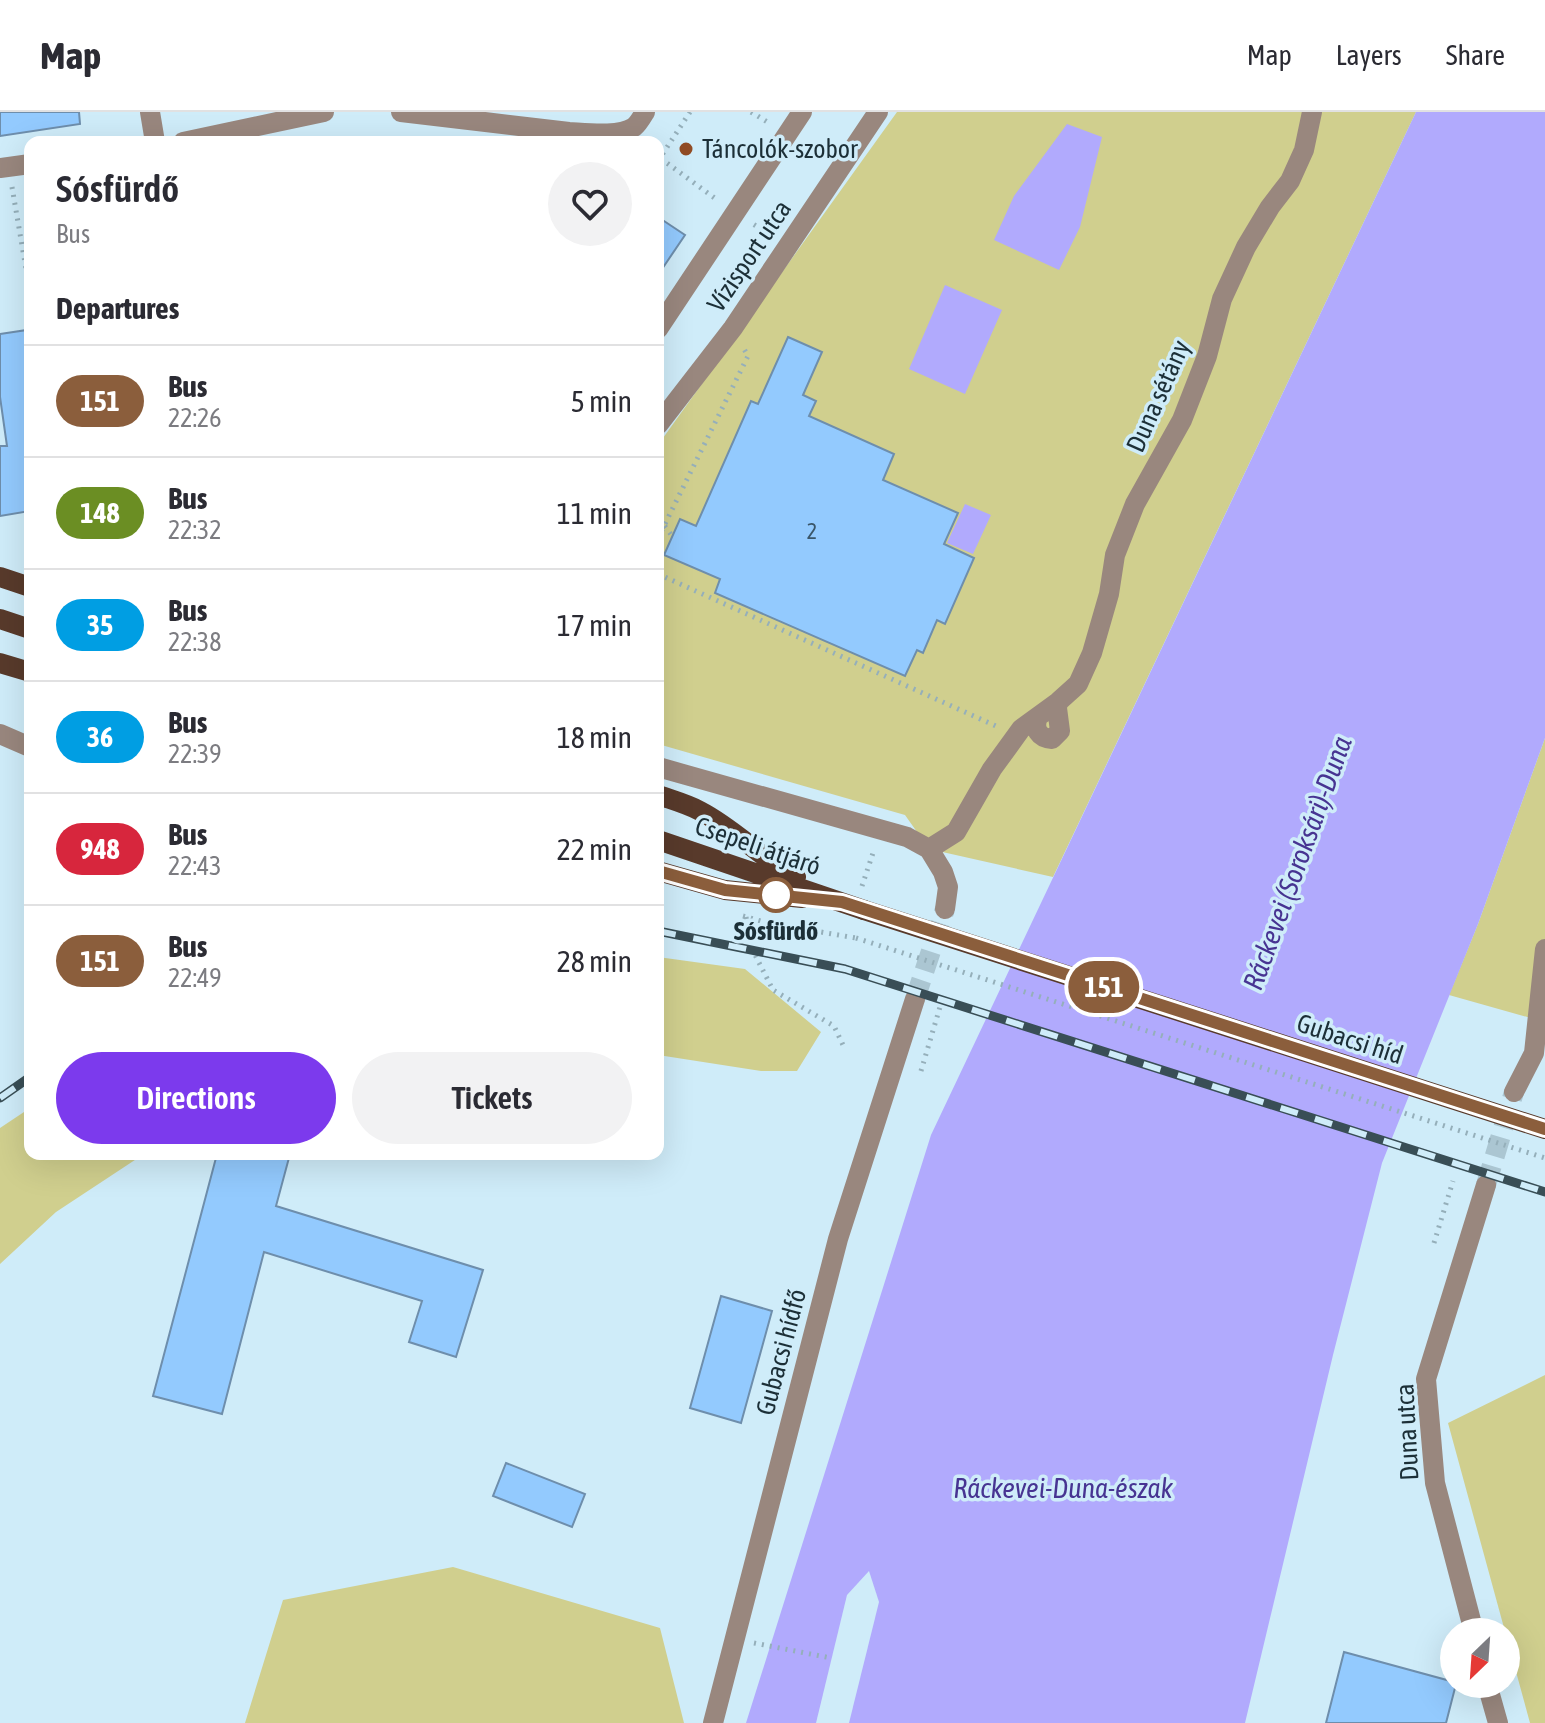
<!DOCTYPE html>
<meta charset="utf-8">
<style>
body{margin:0;font-family:"Asap Condensed",sans-serif;background:#f2f2f3;color:#2b2b33;height:100vh;display:flex;flex-direction:column;font-size:30px;white-space:nowrap}
*{box-sizing:border-box;margin:0}
p{font-size:26px;color:#7c7c81}
.icon{flex:none;width:44px;height:44px;fill:none;stroke:currentColor;stroke-width:2;stroke-linecap:round;stroke-linejoin:round}
.map{position:relative;flex:1;overflow:hidden}
.sheet{position:absolute;left:24px;top:24px;width:640px;height:1024px;display:flex;flex-direction:column;background:#fff;border-radius:16px;box-shadow:0 8px 32px #0002}
.sheet>*{flex:none}
.badge{padding:0 16px;border-radius:26px;font-size:28px;line-height:52px}
.needle{width:52px;rotate:205deg}
.fabs{position:absolute;left:1440px;top:1506px;display:grid;gap:16px}
.fabs a{display:grid;place-items:center;width:80px;height:80px;border-radius:50%;background:#fff;box-shadow:0 8px 32px #0002;font-size:40px}
.map>.badge{position:absolute;translate:-50% -50%;box-shadow:0 0 0 4px #fff}
h2{padding:0 32px;font-size:30px;line-height:72px}
.round{display:grid;place-items:center;flex:none;width:84px;height:84px;border-radius:42px;background:#f2f2f3}
.head{display:flex;align-items:center;justify-content:space-between;height:136px;padding:0 32px}
h1{font-size:38px;font-weight:600;line-height:60px}
.cta{display:flex;gap:16px;margin-top:auto;padding:16px 32px}
.cta a{flex:1;height:92px;border-radius:48px;background:#7c3aed;color:#fff;font-size:32px;font-weight:600;line-height:92px;text-align:center}
.cta a+a{background:#f2f2f3;color:#2b2b33}
ul{padding:0;list-style:none}
li{display:flex;align-items:center;gap:24px;height:112px;padding:0 32px;border-top:2px solid #e1e1e2}
li div{flex:1}
li b{display:block;font-size:30px}
li em{font-style:normal}
li .badge{min-width:88px;font-weight:700;text-align:center}
header{display:flex;align-items:center;gap:48px;box-sizing:border-box;height:112px;padding:0 40px;background:#fff;border-bottom:2px solid #e1e1e2}
header strong{font-size:38px}
nav{display:flex;gap:44px;margin-inline-start:auto;font-size:28px}
.map>svg:first-child{display:block}
.green{fill:#d0cf8e}
.water{fill:#b1aafd}
.pier{fill:#cfecf9}
.building{fill:#93cafe;stroke:#6e8eac;stroke-width:2}
.lines{fill:none;stroke-linecap:round;stroke-linejoin:round}
.minor-tunnel{stroke:#abc6d2;stroke-width:20;stroke-dasharray:20 10;stroke-linecap:butt}
.path{stroke:#95afba;stroke-width:5;stroke-dasharray:2 6;stroke-linecap:butt}
.minor{stroke:#99877e;stroke-width:20}
.major{stroke:#583a2b;stroke-width:20}
.rail-casing{stroke:#394e56;stroke-width:9}
.rail{stroke:#cfecf9;stroke-width:6;stroke-dasharray:18;stroke-linecap:butt}
.path-bridge{stroke:#95afba;stroke-width:5;stroke-dasharray:2 6;stroke-linecap:butt}
.major-bridge{stroke:#583a2b;stroke-width:20}
.line-casing{stroke:#fff;stroke-width:18}
.line{stroke:#8b5e3c;stroke-width:12}
.poi-dot{fill:#914b24;stroke:#cfecf9;stroke-width:3}
.stop-dot{fill:#fff;stroke:#8b5e3c;stroke-width:4}
.labels{text-anchor:middle;dominant-baseline:central;stroke-width:7;stroke-linejoin:round;paint-order:stroke}
.number-label{font-size:22px;fill:#3a5669}
.poi-label{font-size:26px;fill:#1c2f37;stroke:#cfecf9;text-anchor:start}
.street-label{font-size:26px;fill:#1c2f37;stroke:#cfecf9}
.stop-label{font-size:26px;font-weight:bold;fill:#1c2f37;stroke:#cfecf9}
.water-label{font-size:28px;font-style:italic;fill:#473492;stroke:#cfecf9}
</style>
<header>
<strong>Map</strong>
<nav><a>Map</a><a>Layers</a><a>Share</a></nav>
</header>
<div class="map">
<svg width="1545" height="1611" viewBox="0 0 1545 1611">
<rect width="100%" height="100%" fill="#cfecf9"/>
<!-- green -->
<path class="green" d="M897,0H1416L1053,765L929,737L905,703L658,632V333Z
M1545,626V910L1449,883L1478,812Z
M658,845L745,857L821,920L797,959H761L658,943Z
M30,996V1042H144L56,1100L0,1152V1016Z
M1545,1263V1611H1530L1448,1311Z
M453,1455L660,1516L684,1611H245L283,1488Z"/>
<!-- water -->
<path class="water" d="M1416,0H1545V626L1478,812L1382,1051L1333,1243L1245,1611H746L931,1023Z
M1067,12L1102,25L1080,115L1059,158L994,128L1014,84Z
M945,173L1002,198L965,282L909,257Z
M965,392L991,403L973,442L947,431Z"/>
<!-- pier -->
<path class="pier" d="M869,1459L879,1490L849,1611H816L847,1483Z"/>
<!-- building -->
<path class="building" d="M0,0H79L80,12L0,24Z
M658,105L685,123L658,163Z
M27,218L30,236V399L0,404V334H7L0,285V222Z
M788,225L822,240L803,283L816,289L809,304L894,342L883,368L958,401L944,432L974,446L945,512L937,508L923,541L917,538L905,564L715,481L720,467L664,443L680,407L696,414L751,289L758,292Z
M217,1042H290L276,1094L483,1158L456,1245L409,1230L422,1189L264,1140L222,1302L153,1284Z
M721,1184L772,1199L741,1311L690,1296Z
M506,1351L585,1382L572,1415L493,1384Z
M1344,1540L1454,1570L1456,1572L1446,1611H1326Z"/>
<g class="lines">
<!-- minor-tunnel -->
<path class="minor-tunnel" d="M915,887L945,797
M1486,1073L1514,980"/>
<!-- path -->
<path class="path" d="M690,0L660,46L716,87
M751,0L769,11L770,10
M12,75L30,180
M741,160L763,118L753,112
M658,410L664,413L672,424
M658,426L748,244L743,235
M658,462L996,614
M862,774L874,738
M743,804L768,811L856,826
M746,805L752,837L773,878L834,914L843,933
M921,959L940,895
M1434,1131L1453,1069
M754,1531L831,1546"/>
<!-- minor -->
<path class="minor" d="M150,0L155,30
M401,0L569,20C587,21 619,25 634,15C638,12 642,5 645,0
M183,30L324,0
M0,56L30,52
M658,217L802,0
M658,313L733,216L878,0
M1038,605C1033,617 1039,626 1052,627L1060,619L1057,596L1058,590
M0,622L30,635
M658,655L907,725L929,737L943,760L948,775L945,797
M929,737L956,720L992,657L1021,617L1058,590L1078,572L1092,541L1109,482L1115,443L1135,392L1182,308L1207,244L1222,187L1246,135L1270,95L1290,69L1304,38L1312,0
M1514,980L1534,941L1545,837
M1474,1520L1435,1371L1426,1267L1486,1073
M1487,1572L1498,1611
M713,1611L838,1127L915,887"/>
<!-- major -->
<path class="major" d="M0,465L30,475
M0,551L30,560
M658,683C672,688 687,692 700,699C735,717 762,747 796,765
M658,728L864,798
M658,759L725,778L802,786"/>
<!-- rail casing -->
<g class="rail-casing">
<path id="rail" d="M658,819L845,857L1545,1080
M0,986L30,965"/>
</g>
<!-- rail -->
<use href="#rail" class="rail"/>
<!-- path-bridge -->
<path class="path-bridge" d="M856,826L1545,1046"/>
<!-- major-bridge -->
<path class="major-bridge" d="M0,507L30,517
M864,798L1545,1017"/>
</g>
<g class="lines">
<!-- line casing -->
<g class="line-casing">
<path id="line" d="M658,759L725,778L842,790L1545,1017"/>
</g>
<!-- line -->
<use href="#line" class="line"/>
</g>
<!-- markers -->
<circle class="poi-dot" cx="686" cy="37" r="8"/>
<circle class="stop-dot" cx="776" cy="783" r="16"/>
<g class="labels">
<!-- number labels -->
<g class="number-label">
<text x="812" y="419">2</text>
</g>
<!-- poi labels -->
<g class="poi-label">
<text x="702" y="37">Táncolók-szobor</text>
</g>
<!-- street labels -->
<g class="street-label">
<text transform="translate(749 144) rotate(-56)">Vízisport utca</text>
<text transform="translate(1158 284) rotate(-66)">Duna sétány</text>
<text transform="translate(758 734) rotate(19)">Csepeli átjáró</text>
<text transform="translate(1350 927) rotate(18)">Gubacsi híd</text>
<text transform="translate(781 1240) rotate(-75)">Gubacsi hídfő</text>
<text transform="translate(1407 1320) rotate(-93)">Duna utca</text>
</g>
<!-- stop labels -->
<g class="stop-label">
<text x="776" y="819">Sósfürdő</text>
</g>
<!-- water labels -->
<g class="water-label">
<text transform="translate(1297 751) rotate(-70)">Ráckevei (Soroksári)-Duna</text>
<text x="1063" y="1376">Ráckevei-Duna-észak</text>
</g>
</g>
</svg>
<div class="fabs">
<a><svg class="needle" viewBox="-14 -14 28 28"><path d="M0-13l5 13h-10z" fill="#e53935"/><path d="M0 13l5-13h-10z" fill="#7c7c81"/></svg></a>
</div>
<b class="badge" style="left:1104px;top:875px;background:#8b5e3c;color:#fff">151</b>
<section class="sheet">
<div class="head"><div><h1>Sósfürdő</h1><p>Bus</p></div><a class="round"><svg class="icon" aria-label="heart" viewBox="0 0 24 24"><path d="M12 20l-8-8c-3-5 5-10 8-4 3-6 11-1 8 4z"/></svg></a></div>
<h2>Departures</h2>
<ul>
<li><span class="badge" style="background:#8b5e3c;color:#fff">151</span><div><b>Bus</b><p>22:26</p></div><em>5 min</em></li>
<li><span class="badge" style="background:#6b8e23;color:#fff">148</span><div><b>Bus</b><p>22:32</p></div><em>11 min</em></li>
<li><span class="badge" style="background:#009ee3;color:#fff">35</span><div><b>Bus</b><p>22:38</p></div><em>17 min</em></li>
<li><span class="badge" style="background:#009ee3;color:#fff">36</span><div><b>Bus</b><p>22:39</p></div><em>18 min</em></li>
<li><span class="badge" style="background:#d7263d;color:#fff">948</span><div><b>Bus</b><p>22:43</p></div><em>22 min</em></li>
<li><span class="badge" style="background:#8b5e3c;color:#fff">151</span><div><b>Bus</b><p>22:49</p></div><em>28 min</em></li>
</ul>
<div class="cta"><a>Directions</a><a>Tickets</a></div>
</section>
</div>
